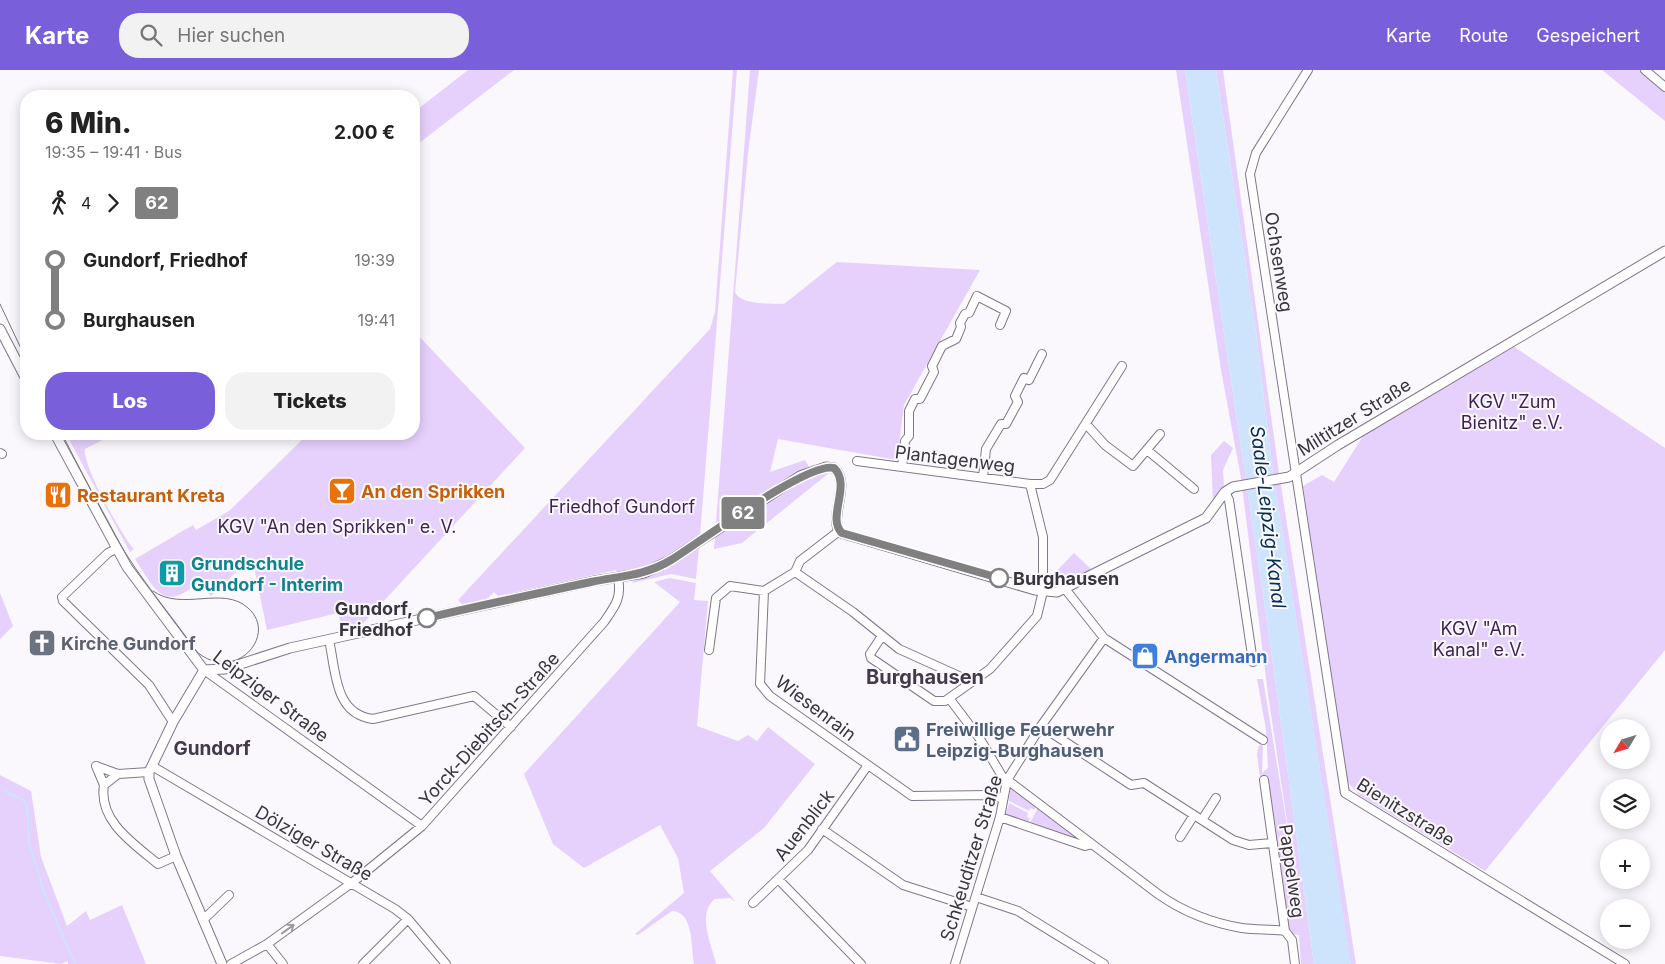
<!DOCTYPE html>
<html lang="de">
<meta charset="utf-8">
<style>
body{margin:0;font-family:Inter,sans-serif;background:#f2f2f2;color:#222;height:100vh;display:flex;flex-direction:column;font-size:19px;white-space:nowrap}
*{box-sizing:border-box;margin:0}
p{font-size:16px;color:#767676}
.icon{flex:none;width:28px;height:28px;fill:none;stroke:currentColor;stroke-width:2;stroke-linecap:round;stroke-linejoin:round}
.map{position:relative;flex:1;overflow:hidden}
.sheet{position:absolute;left:20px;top:20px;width:400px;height:350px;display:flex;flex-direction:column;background:#fff;border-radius:20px;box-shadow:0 2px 12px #0003}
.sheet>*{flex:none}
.badge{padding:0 10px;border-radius:4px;font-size:18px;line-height:32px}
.needle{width:32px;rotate:232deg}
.tools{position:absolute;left:1600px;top:649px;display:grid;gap:10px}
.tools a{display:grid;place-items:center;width:50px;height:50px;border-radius:50%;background:#fff;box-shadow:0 2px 12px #0003;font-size:25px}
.map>.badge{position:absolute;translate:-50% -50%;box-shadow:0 0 0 2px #fff}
.legs{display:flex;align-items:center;gap:8px;height:55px;padding:0 25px;font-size:16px}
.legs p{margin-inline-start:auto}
.head{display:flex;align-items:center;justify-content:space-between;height:85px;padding:0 25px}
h1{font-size:28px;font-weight:800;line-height:38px}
.action{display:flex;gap:10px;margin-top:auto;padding:10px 25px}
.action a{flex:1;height:58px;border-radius:20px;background:#795fda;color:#fff;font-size:20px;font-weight:800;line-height:58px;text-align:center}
.action a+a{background:#f2f2f2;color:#222}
ul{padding:0 25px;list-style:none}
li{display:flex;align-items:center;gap:18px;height:60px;font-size:19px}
li i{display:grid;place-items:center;width:8px;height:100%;margin:0 6px;background:currentColor}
li i::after{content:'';width:12px;height:12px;margin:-6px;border:4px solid;border-radius:50%;background:#fff}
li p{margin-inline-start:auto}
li:first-child i{background:linear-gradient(#0000 50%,currentColor 0)}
li:last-child i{background:linear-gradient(currentColor 50%,#0000 0)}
header{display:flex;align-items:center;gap:30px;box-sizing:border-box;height:70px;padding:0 25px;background:#795fda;color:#fff}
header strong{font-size:24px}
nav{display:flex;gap:28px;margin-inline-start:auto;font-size:18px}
.search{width:350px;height:45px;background:#f2f2f2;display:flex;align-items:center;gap:12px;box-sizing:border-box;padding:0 18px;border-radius:20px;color:#767676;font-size:19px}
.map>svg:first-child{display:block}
.green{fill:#e6d1fc}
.water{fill:#cde4fc}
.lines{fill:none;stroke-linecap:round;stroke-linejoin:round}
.stream{stroke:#cde4fc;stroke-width:2}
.minor-casing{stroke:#80778a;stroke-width:10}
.tertiary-casing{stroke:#80778a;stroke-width:11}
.minor{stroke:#fff;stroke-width:8}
.tertiary{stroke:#fff;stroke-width:9}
.tram{stroke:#77747b;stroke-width:1}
.oneway{stroke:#9c9a9e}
.line-1-casing{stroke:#fff;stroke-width:11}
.line-1{stroke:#808080;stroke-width:8}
.stop-1-dot{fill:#fff;stroke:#808080;stroke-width:2.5}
.labels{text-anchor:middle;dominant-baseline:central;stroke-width:4;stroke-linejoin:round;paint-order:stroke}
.street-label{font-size:18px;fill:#39353e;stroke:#faf8fc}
.park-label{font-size:18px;fill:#3e1f56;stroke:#faf8fc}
.food-label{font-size:18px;font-weight:bold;fill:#c56008;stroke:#faf8fc;text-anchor:start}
.culture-label{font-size:18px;font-weight:bold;fill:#0d838f;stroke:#faf8fc;text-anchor:start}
.stop-label{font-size:18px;font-weight:bold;fill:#39353e;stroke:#faf8fc;text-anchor:start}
.worship-label{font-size:18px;font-weight:bold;fill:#5b616d;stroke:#faf8fc;text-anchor:start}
.shop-label{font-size:18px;font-weight:bold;fill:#366cbe;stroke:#faf8fc;text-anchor:start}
.service-label{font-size:18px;font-weight:bold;fill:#4e5e75;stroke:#faf8fc;text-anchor:start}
.water-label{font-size:19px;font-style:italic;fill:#042f53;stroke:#faf8fc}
.neighbourhood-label{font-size:19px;font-weight:bold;fill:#42394a;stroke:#faf8fc}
.quarter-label{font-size:20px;font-weight:bold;fill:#42394a;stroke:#faf8fc}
</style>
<header>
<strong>Karte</strong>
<div class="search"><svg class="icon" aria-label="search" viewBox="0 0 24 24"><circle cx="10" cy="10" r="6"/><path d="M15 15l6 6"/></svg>Hier suchen</div>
<nav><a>Karte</a><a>Route</a><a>Gespeichert</a></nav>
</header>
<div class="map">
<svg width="1665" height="894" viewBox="0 0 1665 894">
<rect width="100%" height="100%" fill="#faf8fc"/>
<!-- green -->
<path class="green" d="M468,0H514L414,77V42Z
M733,0H737L700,466C672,485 653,498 619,504L616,500L498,526L494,522L488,528L463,535L458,530L710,259L715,242Z
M750,0H759L748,83L735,222C741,236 771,233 784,234L837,192L980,200L904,335L897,390L778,369L770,402L805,390L809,397L795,404L718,453H716Z
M1176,0H1185L1269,565L1314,894H1301L1299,865L1291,864L1288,858L1268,717L1271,716L1265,708H1260L1257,684L1259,675L1263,676L1262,703L1268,698L1266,660L1257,609H1263L1293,792L1268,624L1241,408L1221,300Z
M1216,0H1223L1279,403L1356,894H1351L1350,890L1273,403L1256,262Z
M1602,0H1641L1665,20V51Z
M414,261L525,378L359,558L343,562L338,543L267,560L252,487L211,526L198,512C164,544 154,518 135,489L193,455L196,460L229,441L308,364H414Z
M1513,276L1665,378V580L1485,801L1359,725L1345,709L1303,416L1322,405L1334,412L1363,366Z
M66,364H114L85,379C82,395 122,466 134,479L130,482Z
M1224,371L1233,378L1223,400L1224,417L1213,433L1211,385Z
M825,402L829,403L742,473L714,479L715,467L796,414Z
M699,478L696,509L671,504L632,513L634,510L665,499Z
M1074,483L1091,499V501L1061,515L1051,513L1047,504L1051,507Z
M670,508L696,513L694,530L708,531L697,656L738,671L748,665L757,671L768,657L815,694L764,758L710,801L736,832L730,828L715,829C696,844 712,875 716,894H694C691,877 694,842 672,841L638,865L635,864L684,823L678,788L660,755L584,798L553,774L524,704L680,532L654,512Z
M0,523L13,556L0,569Z
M0,705L31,721L41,787L76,880L67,856L86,841L90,850L122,835L146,894H68V891L61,894L0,886Z
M1010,719L1016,720L1037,735L1034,740L1031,738L1029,741L1009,731Z
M1009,733L1028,743L1027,747L1030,748L1027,754L1005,747Z
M1038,737L1078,768L1077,771L1029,755Z"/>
<!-- water -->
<path class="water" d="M1185,0H1216L1256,262L1273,403L1351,894H1314L1269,565Z"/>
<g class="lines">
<!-- stream -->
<path class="stream" d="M5,721L23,730L27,736L29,773L45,825L75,894"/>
<!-- minor casing -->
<g class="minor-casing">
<path id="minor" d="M1308,0L1256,83L1250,104L1345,723L1625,894
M1645,0L1665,17
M1086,354L1105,375L1133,396L1160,364
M1147,380L1194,419
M0,383L2,384
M857,391L1030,414L1043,467V521L1037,546L990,599L945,631H934L871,588L870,584L882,566
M902,397L905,371L909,366V341L915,329H920L934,302L932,296L942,276L956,269L961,257L960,253L965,244L969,243L977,226L1006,241L1000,255
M983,407L986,379L1001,354H1006L1018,332L1015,326L1024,308L1029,310L1042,284
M1030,414H1043L1050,410L1122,296
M1225,422L1229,430L1253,592
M839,461L800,491L795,502L764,521L760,614L770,626L912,726L990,725L1002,728
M116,479L108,483L62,527L63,531L149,615L173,652
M795,502L853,542L899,579L961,607L968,614
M1066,520L1104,568L1263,670
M329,570C336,601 334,644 373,649L474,626L511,657
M709,580L716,528L730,516L764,521
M204,600L422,756
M949,628L980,669L1002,706L1158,824C1182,841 1212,853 1242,858C1256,860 1271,859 1285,861
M1041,656L1131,715L1144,713L1233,770L1249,775L1273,773
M96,696L118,704L149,702
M96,696L104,715L118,704
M152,696L395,839L408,849L446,894
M1264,710L1285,861L1292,870L1295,894
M104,715C98,751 134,774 158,794L176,786
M1000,747L1085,776L1092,774
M1202,750L1216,728
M822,759L903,815L972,837
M1180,767L1194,745
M778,809L861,894
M976,827L1018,841L1104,894
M753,833L808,780L868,695
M203,850L229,825
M267,874L283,894
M231,894L267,874L353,812L422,756L604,552C615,536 622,528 618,508
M363,894L408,849
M955,894L1000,747L1007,710L1041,656L1104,568"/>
</g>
<!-- tertiary casing -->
<g class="tertiary-casing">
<path id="tertiary" d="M0,259L26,309
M55,364L127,497L204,600
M204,600L225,599L290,578L458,541L594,511L644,503L669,491L800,406L826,397L834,398C852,414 827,449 841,463L1035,520L1057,522L1206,448L1225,422L1233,417L1289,407L1338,375L1665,181
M204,600L173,652L149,702V709L176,786L222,894"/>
</g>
<!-- minor -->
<use href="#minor" class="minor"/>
<!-- tertiary -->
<use href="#tertiary" class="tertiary"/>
<!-- tram -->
<path class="tram" d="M0,234L26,289
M62,364C80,399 98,435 117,469C140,509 171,545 197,582C235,614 279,565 248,538C223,515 182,542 153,521"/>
</g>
<!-- one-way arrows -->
<defs><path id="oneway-shaft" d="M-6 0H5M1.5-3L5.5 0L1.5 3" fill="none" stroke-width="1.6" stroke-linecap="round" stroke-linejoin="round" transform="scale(1.25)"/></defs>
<use class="oneway" href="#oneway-shaft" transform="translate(288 859) rotate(-36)"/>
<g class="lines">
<!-- line-1 casing -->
<g class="line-1-casing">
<path id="line-1" d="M427,548C481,535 536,524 591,512C619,506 645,506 671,490C699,473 808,391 834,398C852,415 826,448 842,463L999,508"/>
</g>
<!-- line-1 -->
<use href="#line-1" class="line-1"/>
</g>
<!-- icons -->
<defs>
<g id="bar-square" transform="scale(1.4375)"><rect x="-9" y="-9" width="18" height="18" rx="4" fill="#e8710a" stroke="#faf8fc"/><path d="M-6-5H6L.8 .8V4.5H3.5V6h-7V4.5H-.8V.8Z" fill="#fff"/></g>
<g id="restaurant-square" transform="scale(1.4375)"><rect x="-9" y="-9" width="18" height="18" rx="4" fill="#e8710a" stroke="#faf8fc"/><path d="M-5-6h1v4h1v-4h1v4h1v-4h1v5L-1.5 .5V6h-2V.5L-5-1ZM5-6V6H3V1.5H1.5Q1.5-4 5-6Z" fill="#fff"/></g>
<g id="building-square" transform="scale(1.4375)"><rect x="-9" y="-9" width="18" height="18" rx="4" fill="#0f9aa8" stroke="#faf8fc"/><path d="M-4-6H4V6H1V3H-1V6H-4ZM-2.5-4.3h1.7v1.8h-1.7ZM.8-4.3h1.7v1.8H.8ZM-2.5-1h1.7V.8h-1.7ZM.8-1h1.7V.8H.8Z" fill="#fff"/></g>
<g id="church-square" transform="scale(1.4375)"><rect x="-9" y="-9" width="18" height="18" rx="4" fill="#6b7280" stroke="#faf8fc"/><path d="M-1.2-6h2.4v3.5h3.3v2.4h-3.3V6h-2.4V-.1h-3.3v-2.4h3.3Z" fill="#fff"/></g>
<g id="shop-square" transform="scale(1.4375)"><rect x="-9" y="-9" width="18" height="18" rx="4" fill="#3f7fe0" stroke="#faf8fc"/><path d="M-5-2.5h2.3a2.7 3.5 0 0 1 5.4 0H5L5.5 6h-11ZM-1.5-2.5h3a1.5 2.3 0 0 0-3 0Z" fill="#fff"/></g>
<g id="civic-square" transform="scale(1.4375)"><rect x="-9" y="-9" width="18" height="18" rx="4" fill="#5c6f8a" stroke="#faf8fc"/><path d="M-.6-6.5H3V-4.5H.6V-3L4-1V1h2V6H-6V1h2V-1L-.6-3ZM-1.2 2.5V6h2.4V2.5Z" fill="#fff"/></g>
</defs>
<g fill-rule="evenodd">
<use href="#bar-square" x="342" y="421"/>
<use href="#restaurant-square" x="58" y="425"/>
<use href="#building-square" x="172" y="503"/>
<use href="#church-square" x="42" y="573"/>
<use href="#shop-square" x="1145" y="586"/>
<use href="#civic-square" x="907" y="669"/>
</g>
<!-- markers -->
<g class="stop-1-dot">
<circle cx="999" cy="508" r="9"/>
<circle cx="427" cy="548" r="9"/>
</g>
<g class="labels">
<!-- street labels -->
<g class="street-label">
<text transform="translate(1279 192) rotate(81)">Ochsenweg</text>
<text transform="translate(1354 347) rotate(-32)">Miltitzer Straße</text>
<text transform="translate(955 389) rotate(7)">Plantagenweg</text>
<text transform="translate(271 626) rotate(37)">Leipziger Straße</text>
<text transform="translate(816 638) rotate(37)">Wiesenrain</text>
<text transform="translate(489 659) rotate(-48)">Yorck-Diebitsch-Straße</text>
<text transform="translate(1406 742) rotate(32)">Bienitzstraße</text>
<text transform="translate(804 755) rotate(-52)">Auenblick</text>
<text transform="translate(314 773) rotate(30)">Dölziger Straße</text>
<text transform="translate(971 788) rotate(-73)">Schkeuditzer Straße</text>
<text transform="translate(1292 801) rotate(82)">Pappelweg</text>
</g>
<!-- park labels -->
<g class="park-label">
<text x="1512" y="331">KGV "Zum<tspan x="1512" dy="21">Bienitz" e.V.</tspan></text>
<text x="622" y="436">Friedhof Gundorf</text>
<text x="337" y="456">KGV "An den Sprikken" e. V.</text>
<text x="1479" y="558">KGV "Am<tspan x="1479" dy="21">Kanal" e.V.</tspan></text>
</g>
<!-- food labels -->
<g class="food-label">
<text x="361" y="421">An den Sprikken</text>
<text x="77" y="425">Restaurant Kreta</text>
</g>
<!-- culture labels -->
<g class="culture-label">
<text x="191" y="493">Grundschule<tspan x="191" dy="21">Gundorf - Interim</tspan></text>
</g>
<!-- stop labels -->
<g class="stop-label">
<text x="1013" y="508">Burghausen</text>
<text x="413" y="538" text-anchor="end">Gundorf,<tspan x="413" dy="21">Friedhof</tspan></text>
</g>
<!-- worship labels -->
<g class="worship-label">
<text x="61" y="573">Kirche Gundorf</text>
</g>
<!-- shop labels -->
<g class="shop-label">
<text x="1164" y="586">Angermann</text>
</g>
<!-- service labels -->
<g class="service-label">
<text x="926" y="659">Freiwillige Feuerwehr<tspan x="926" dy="21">Leipzig-Burghausen</tspan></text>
</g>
<!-- water labels -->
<g class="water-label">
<text transform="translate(1268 447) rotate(83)">Saale-Leipzig-Kanal</text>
</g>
<!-- neighbourhood labels -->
<g class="neighbourhood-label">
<text x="212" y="678">Gundorf</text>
</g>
<!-- quarter labels -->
<g class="quarter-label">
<text x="925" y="607">Burghausen</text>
</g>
</g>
</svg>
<div class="tools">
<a><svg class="needle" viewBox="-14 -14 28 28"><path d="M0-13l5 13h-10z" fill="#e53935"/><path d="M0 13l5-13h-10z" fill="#767676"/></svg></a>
<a><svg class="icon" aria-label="layers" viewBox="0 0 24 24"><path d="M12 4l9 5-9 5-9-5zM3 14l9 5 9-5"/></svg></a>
<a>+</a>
<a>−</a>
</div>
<b class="badge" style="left:743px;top:443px;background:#808080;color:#fff">62</b>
<section class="sheet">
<div class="head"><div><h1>6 Min.</h1><p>19:35 – 19:41 · Bus</p></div><b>2.00 €</b></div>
<div class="legs"><svg class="icon" aria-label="walk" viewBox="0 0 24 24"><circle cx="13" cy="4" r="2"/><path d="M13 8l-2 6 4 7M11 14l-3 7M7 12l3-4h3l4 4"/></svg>4<svg class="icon" aria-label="forward" viewBox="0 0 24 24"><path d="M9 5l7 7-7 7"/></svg><b class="badge" style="background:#808080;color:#fff">62</b></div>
<ul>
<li><i style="color:#808080"></i><b>Gundorf, Friedhof</b><p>19:39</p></li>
<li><i style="color:#808080"></i><b>Burghausen</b><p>19:41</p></li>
</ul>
<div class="action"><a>Los</a><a>Tickets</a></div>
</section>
</div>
